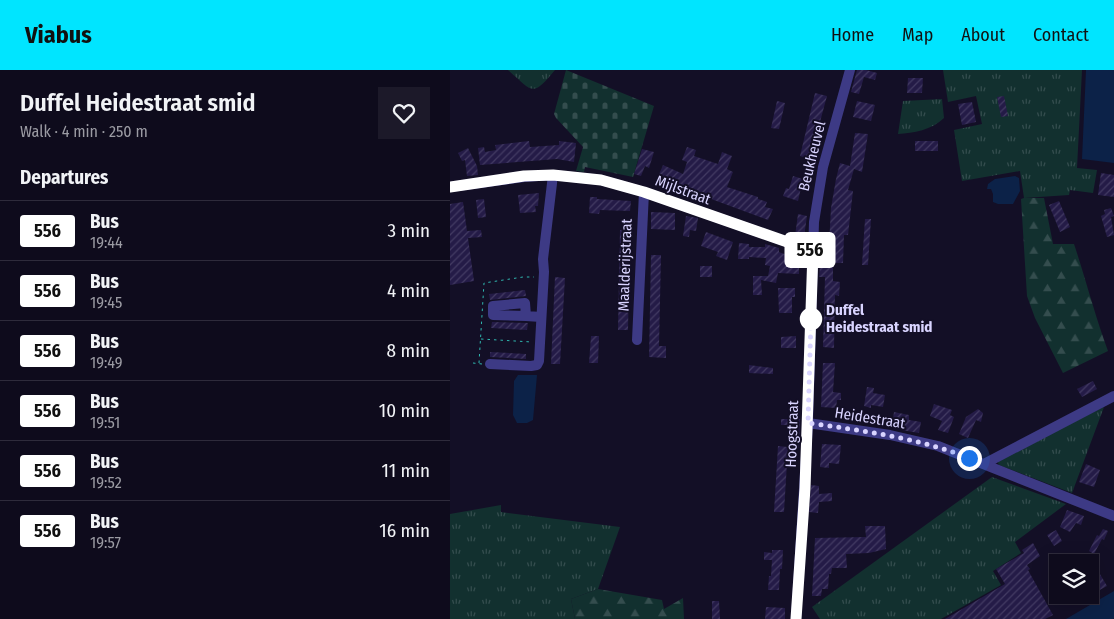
<!DOCTYPE html>
<meta charset="utf-8">
<style>
body{margin:0;font-family:"Fira Sans Condensed",sans-serif;background:#1c1929;color:#f1f3f6;height:100vh;display:flex;flex-direction:column;font-size:19px;white-space:nowrap}
*{box-sizing:border-box;margin:0}
p{font-size:16px;color:#9b9ba3}
.icon{flex:none;width:28px;height:28px;fill:none;stroke:currentColor;stroke-width:2;stroke-linecap:round;stroke-linejoin:round}
.map{position:relative;flex:1;overflow:hidden}
.drawer{display:flex;flex-direction:column;background:#0e0b1c;width:450px}
.drawer>*{flex:none}
.badge{padding:0 10px;border-radius:4px;font-size:18px;line-height:32px}
.buttons{position:absolute;left:599px;top:484px;display:grid;gap:10px}
.buttons a{display:grid;place-items:center;width:50px;height:50px;border-radius:0px;background:#0e0b1c;box-shadow:0 5px 20px #0002,0 0 0 1px #2e2b3b;font-size:25px}
.you{position:absolute;width:25px;height:25px;margin:-12px;border:4px solid #fff;border-radius:50%;background:#1a73e8;box-shadow:0 0 0 8px #1a73e833}
.map>.badge{position:absolute;translate:-50% -50%;box-shadow:0 0 0 2px #fff}
h2{padding:0 20px;font-size:19px;line-height:45px}
.round{display:grid;place-items:center;flex:none;width:52px;height:52px;border-radius:0px;background:#1c1929}
.overview{display:flex;align-items:center;justify-content:space-between;height:85px;padding:0 20px}
h1{font-size:24px;font-weight:600;line-height:38px}
ul{padding:0;list-style:none}
li{display:flex;align-items:center;gap:15px;height:60px;padding:0 20px;border-top:1px solid #2e2b3b}
li div{flex:1}
li b{display:block;font-size:19px}
li em{font-style:normal}
li .badge{min-width:55px;font-weight:700;text-align:center}
header{display:flex;align-items:center;gap:30px;box-sizing:border-box;height:70px;padding:0 25px;background:#00e5ff;color:#111}
header strong{font-size:24px}
nav{display:flex;gap:28px;margin-inline-start:auto;font-size:18px}
main{display:flex;flex:1;min-height:0}
.map>svg:first-child{display:block}
.grass{fill:url(#grass-tufts)}
.forest{fill:url(#forest-firs)}
.cemetery{fill:url(#cemetery-stones)}
.water{fill:#0c2248}
.building{fill:url(#building-hatch)}
.lines{fill:none;stroke-linecap:round;stroke-linejoin:round}
.path{stroke:#2fb8b0;stroke-width:1;stroke-dasharray:2.5 4;stroke-linecap:butt}
.minor{stroke:#3d3a85;stroke-width:10}
.line-casing{stroke:#fff;stroke-width:11}
.line{stroke:#fff;stroke-width:8}
.walk{stroke:#d9d4ff;stroke-width:5;stroke-dasharray:0 9}
.stop-dot{fill:#fff;stroke:#fff;stroke-width:2.5}
.labels{text-anchor:middle;dominant-baseline:central;stroke-width:4;stroke-linejoin:round;paint-order:stroke}
.street-label{font-size:15px;fill:#d9d4ff;stroke:#130f26}
.stop-label{font-size:15px;font-weight:bold;fill:#d9d4ff;stroke:#130f26;text-anchor:start}
</style>
<header>
<strong>Viabus</strong>
<nav><a>Home</a><a>Map</a><a>About</a><a>Contact</a></nav>
</header>
<main>
<section class="drawer">
<div class="overview"><div><h1>Duffel Heidestraat smid</h1><p>Walk · 4 min · 250 m</p></div><a class="round"><svg class="icon" aria-label="heart" viewBox="0 0 24 24"><path d="M12 20l-8-8c-3-5 5-10 8-4 3-6 11-1 8 4z"/></svg></a></div>
<h2>Departures</h2>
<ul>
<li><span class="badge" style="background:#fff;color:#111">556</span><div><b>Bus</b><p>19:44</p></div><em>3 min</em></li>
<li><span class="badge" style="background:#fff;color:#111">556</span><div><b>Bus</b><p>19:45</p></div><em>4 min</em></li>
<li><span class="badge" style="background:#fff;color:#111">556</span><div><b>Bus</b><p>19:49</p></div><em>8 min</em></li>
<li><span class="badge" style="background:#fff;color:#111">556</span><div><b>Bus</b><p>19:51</p></div><em>10 min</em></li>
<li><span class="badge" style="background:#fff;color:#111">556</span><div><b>Bus</b><p>19:52</p></div><em>11 min</em></li>
<li><span class="badge" style="background:#fff;color:#111">556</span><div><b>Bus</b><p>19:57</p></div><em>16 min</em></li>
</ul>
</section>
<div class="map">
<svg width="664" height="549" viewBox="0 0 664 549">
<defs>
<pattern id="grass-tufts" width="24" height="20" patternUnits="userSpaceOnUse" patternTransform="scale(1.25)"><rect width="24" height="20" fill="#12302f"/><path d="M3 7l-1-3M5 7V3M7 7l1-3M15 17l-1-3M17 17v-4M19 17l1-3" fill="none" stroke="#344d4e"/></pattern>
<pattern id="forest-firs" width="22" height="20" patternUnits="userSpaceOnUse" patternTransform="scale(1.25)"><rect width="22" height="20" fill="#12302f"/><path d="M5 1l3.5 6h-7zM16 11l3.5 6h-7z" fill="#344d4e"/></pattern>
<pattern id="cemetery-stones" width="16" height="16" patternUnits="userSpaceOnUse" patternTransform="scale(1.25)"><rect width="16" height="16" fill="#12302f"/><path d="M2 7V4a2 2 0 0 1 4 0v3zM10 15v-3a2 2 0 0 1 4 0v3z" fill="#344d4e"/></pattern>
<pattern id="building-hatch" width="6" height="6" patternUnits="userSpaceOnUse" patternTransform="scale(1.25)"><rect width="6" height="6" fill="#241b47"/><path d="M-1 1l2-2M0 6l6-6M5 7l2-2" fill="none" stroke="#433b63"/></pattern>
</defs>
<rect width="100%" height="100%" fill="#130f26"/>
<!-- grass -->
<path class="grass" d="M58,0H105C82,28 83,22 58,0Z
M493,0H632L627,98L647,100L643,123L620,120L619,125L574,128L570,101L512,111L504,60L532,54L526,26L498,32Z
M492,29L494,48C482,60 463,63 448,64L453,31Z
M654,337L622,423L549,395L548,393L549,389Z
M542,407L616,434L565,472L571,483L543,501L551,515L491,549H370L362,537Z
M51,435V442L170,457L148,519L121,529L125,549H0V444Z"/>
<!-- forest -->
<path class="forest" d="M574,128H594L603,174H624C636,210 645,246 658,281L613,303L585,248L577,226L571,129Z
M148,519L212,530L214,539L233,528L234,549H125L121,529Z"/>
<!-- cemetery -->
<path class="cemetery" d="M116,0L204,36L183,107L135,97L134,102L126,101L133,77L106,48L104,44Z"/>
<!-- water -->
<path class="water" d="M636,0H664V93L632,89Z
M565,106L569,108L570,121L563,134H548L543,132V124L541,119H537L538,114L545,109Z
M68,305H87L83,350L77,353H67L63,345L64,311Z
M664,521V548L663,549H616Z"/>
<!-- building -->
<path class="building" d="M407,0H416L427,3L425,10L414,7L409,24L401,22Z
M458,8H473L472,23H457Z
M365,23L377,26L360,89L350,86Z
M554,26L558,46L551,47L547,27Z
M327,31L335,33L329,59L321,58Z
M407,31L425,35L421,51L403,47Z
M522,32L526,52L512,55L508,34Z
M405,63L418,64L412,102L404,99L398,120L403,121L398,165H394L393,193H378L381,138L386,109L390,93L400,96Z
M79,71L80,77L109,75V71L126,73L124,92L107,89L30,95L28,78L34,77L35,82L46,80L45,75Z
M465,71H488V81H465Z
M237,77L246,80L244,86L268,94L272,82L282,86L277,99L283,102L277,117L308,127V129L317,132L315,137L323,139L318,150L207,109L213,95L233,104L237,92L232,90Z
M18,78L27,96L28,105L17,106L15,90L12,91L8,83Z
M192,79L204,82L199,98L195,96L191,106L184,104Z
M651,103L664,105V127L648,125Z
M343,106L353,109L348,131L333,126L336,118L339,119Z
M89,123L88,136H85L86,142L70,143L68,125Z
M140,127H147V129L181,131L180,141L150,140L149,144L139,143Z
M34,129L36,147L28,148L26,130Z
M609,131L620,157L610,162L599,135Z
M13,132L17,161L31,160L32,167L18,168L24,211L0,215V134Z
M661,138L664,146L661,147L664,165L657,167L651,146L655,144L654,140Z
M201,142L225,143V160L201,159Z
M348,144L357,146L354,167L345,166Z
M236,146L248,148L246,161L240,160L239,167L233,166Z
M415,149H421L418,195H412Z
M178,159V165H180L178,260H168L170,160Z
M256,162L283,172L277,190L266,186L268,182L251,176Z
M289,173L299,174V177H315V174L329,178V182L337,185V187L349,190V204L328,203L326,213L311,210L312,225H303V206H318L320,196L315,195L316,188L299,187V189H288Z
M201,185H211L209,276H216V288L199,287Z
M250,196H262V207H250Z
M370,196H383V211L390,212L389,226L385,225L384,278L373,277L375,207H369Z
M105,207L115,208L110,294H101Z
M328,218H345V227H342V243H329Z
M75,220L76,226L40,230L39,224Z
M42,252L78,253L77,260L41,258Z
M141,266H149L148,293H139Z
M346,266V278H331V267Z
M40,282L76,284V289L40,287Z
M373,293H385L383,322L391,323V330H387L386,338L371,337Z
M299,295L323,298V304L299,303Z
M643,311L647,319L632,327L627,319Z
M417,317L424,318L423,323L435,325L433,337L421,335V338L414,336Z
M484,334L502,340L500,345L504,347L498,363L488,360L492,351L480,346Z
M528,339L533,343L531,352L526,350L518,368L509,364L516,347Z
M444,342L459,345V350L471,352L469,363L451,360L452,351L443,349Z
M331,349H350L349,378H339V355H331Z
M372,374L391,375L389,394L379,393V398L370,397Z
M328,376L338,377L334,442H324Z
M636,394L650,400L644,417L629,412Z
M361,415L369,416V424L382,423V431L369,432L368,443L359,442Z
M617,440L634,446L631,455L626,453L620,462L610,457Z
M415,456H435L436,479L419,483L396,484L397,498H382L381,504H379L378,519H372L371,526H362L365,468L416,467Z
M653,459L658,461L654,470L652,469L644,484L639,481L647,465L649,466Z
M606,460L612,471L604,476L597,465Z
M583,473L590,486L577,495L580,499L578,500L603,545L595,549H495L555,514L546,499L574,483L572,480Z
M322,480H333L332,499H330L329,520H318L319,506H321L322,490H314V482L322,483Z
M647,499L657,516L648,521L640,509V504Z
M262,531H269L270,549H262Z
M316,537L335,538V549H315Z"/>
<g class="lines">
<!-- path -->
<path class="path" d="M31,269L82,272
M23,293L32,294
M29,293L34,213L73,207H84"/>
<!-- minor -->
<path class="minor" d="M0,117L74,107L103,105L151,110L194,122L363,181
M76,246L43,245V236L75,233L76,246L91,247
M187,270L194,122
M40,294L81,296L87,295L89,291L94,202L93,189L103,105
M358,353L440,365L488,376L664,446
M534,394L664,326
M346,549L358,353L364,152L373,97L400,0"/>
</g>
<g class="lines">
<!-- line casing -->
<g class="line-casing">
<path id="line" d="M0,117L74,106L103,105L151,110L194,122L363,181L355,418L346,549"/>
</g>
<!-- line -->
<use href="#line" class="line"/>
<!-- walk -->
<path class="walk" d="M361,249L358,353C414,361 465,367 519,388"/>
</g>
<!-- markers -->
<circle class="stop-dot" cx="361" cy="249" r="10"/>
<g class="labels">
<!-- street labels -->
<g class="street-label">
<text transform="translate(362 86) rotate(-76)">Beukheuvel</text>
<text transform="translate(233 120) rotate(20)">Mijlstraat</text>
<text transform="translate(175 195) rotate(-88)">Maalderijstraat</text>
<text transform="translate(420 348) rotate(9)">Heidestraat</text>
<text transform="translate(342 364) rotate(-88)">Hoogstraat</text>
</g>
<!-- stop labels -->
<g class="stop-label">
<text x="376" y="240">Duffel<tspan x="376" dy="17">Heidestraat smid</tspan></text>
</g>
</g>
</svg>
<div class="buttons">
<a><svg class="icon" aria-label="layers" viewBox="0 0 24 24"><path d="M12 4l9 5-9 5-9-5zM3 14l9 5 9-5"/></svg></a>
</div>
<div class="you" style="left:519px;top:388px"></div>
<b class="badge" style="left:360px;top:180px;background:#fff;color:#111">556</b>
</div>
</main>
